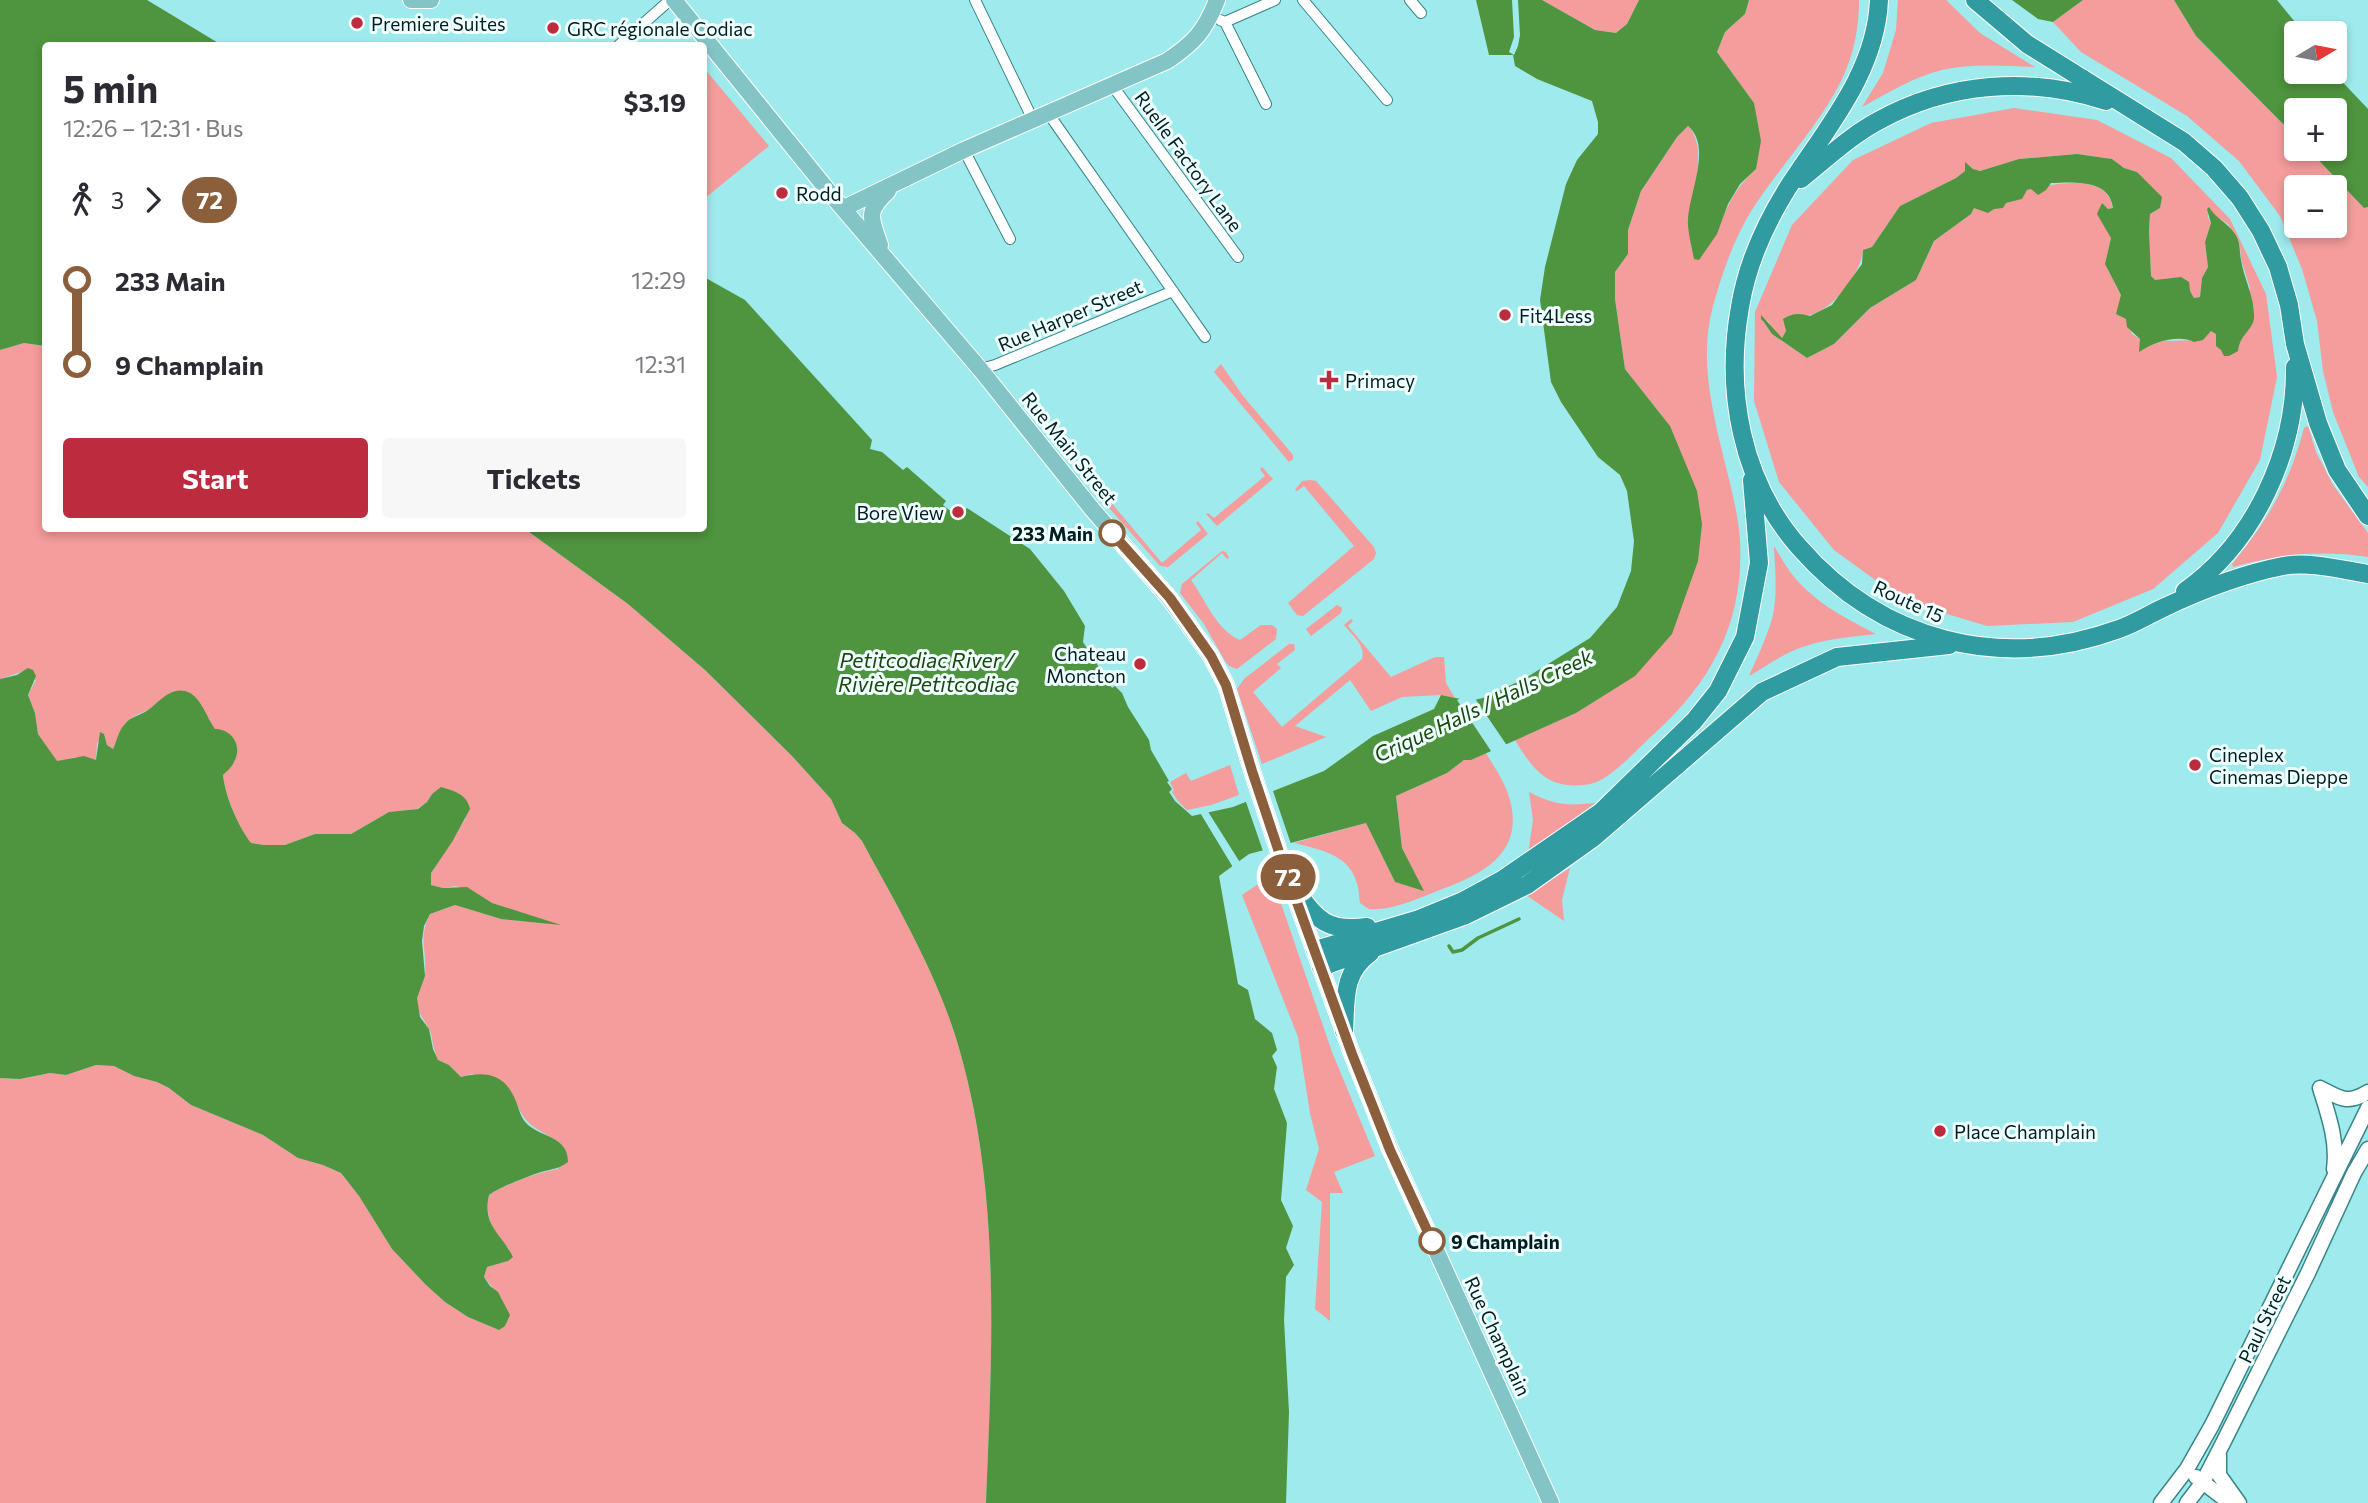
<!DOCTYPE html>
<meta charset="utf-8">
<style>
body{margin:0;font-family:Commissioner,sans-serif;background:#f7f7f7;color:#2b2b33;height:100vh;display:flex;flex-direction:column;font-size:26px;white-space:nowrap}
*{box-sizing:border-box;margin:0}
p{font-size:23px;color:#7c7c81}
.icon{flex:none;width:38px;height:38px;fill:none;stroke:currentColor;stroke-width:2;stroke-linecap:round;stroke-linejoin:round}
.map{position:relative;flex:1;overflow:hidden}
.details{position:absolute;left:42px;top:42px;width:665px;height:490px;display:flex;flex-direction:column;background:#fff;border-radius:7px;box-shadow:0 4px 10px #0003}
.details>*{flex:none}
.badge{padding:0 14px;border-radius:23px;font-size:24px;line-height:46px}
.needle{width:46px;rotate:80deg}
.fabs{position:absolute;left:2284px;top:21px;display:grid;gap:14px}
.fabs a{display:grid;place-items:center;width:63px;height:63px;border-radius:7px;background:#fff;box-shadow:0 4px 10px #0003;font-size:35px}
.map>.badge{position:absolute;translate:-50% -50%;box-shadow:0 0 0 4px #fff}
.legs{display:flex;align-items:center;gap:10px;height:77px;padding:0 21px;font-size:23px}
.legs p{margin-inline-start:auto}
.overview{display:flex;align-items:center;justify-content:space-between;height:119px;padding:0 21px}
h1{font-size:38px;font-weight:700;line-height:52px}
.action{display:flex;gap:14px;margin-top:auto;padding:14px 21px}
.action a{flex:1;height:80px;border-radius:7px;background:#bd2c3e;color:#fff;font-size:28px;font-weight:700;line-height:80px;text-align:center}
.action a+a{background:#f7f7f7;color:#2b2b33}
ul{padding:0 21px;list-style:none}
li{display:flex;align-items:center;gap:24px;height:84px;font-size:26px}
li i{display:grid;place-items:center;width:10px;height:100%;margin:0 9px;background:currentColor}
li i::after{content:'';width:18px;height:18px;margin:-9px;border:5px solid;border-radius:50%;background:#fff}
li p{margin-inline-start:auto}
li:first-child i{background:linear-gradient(#0000 50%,currentColor 0)}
li:last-child i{background:linear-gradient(currentColor 50%,#0000 0)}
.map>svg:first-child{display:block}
.green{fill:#f59c9c;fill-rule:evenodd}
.water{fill:#4f943e}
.pier{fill:#9eeaed}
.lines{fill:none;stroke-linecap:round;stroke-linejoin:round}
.stream{stroke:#4f943e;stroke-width:3.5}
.street-casing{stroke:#398589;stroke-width:12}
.secondary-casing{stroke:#398589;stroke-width:17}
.primary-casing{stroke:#fff;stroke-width:18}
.highway-casing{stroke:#fff;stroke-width:20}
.street{stroke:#fff;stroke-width:10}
.secondary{stroke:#fff;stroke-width:14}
.primary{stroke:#83c4c7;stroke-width:16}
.highway{stroke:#309ca1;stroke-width:18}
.line-1-casing{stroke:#fff;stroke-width:16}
.line-1{stroke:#8b5e3c;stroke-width:10}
.poi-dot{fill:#bd2c3e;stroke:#f0ffff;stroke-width:2.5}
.stop-1-dot{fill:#fff;stroke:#8b5e3c;stroke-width:3.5}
.labels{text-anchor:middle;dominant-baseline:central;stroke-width:6;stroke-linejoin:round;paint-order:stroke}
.poi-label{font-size:19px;fill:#001e20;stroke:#f0ffff;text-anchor:start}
.street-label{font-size:19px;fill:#001e20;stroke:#f0ffff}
.stop-label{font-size:19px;font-weight:bold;fill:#001e20;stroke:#f0ffff;text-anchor:end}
.water-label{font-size:21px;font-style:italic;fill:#1a480c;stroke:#f0ffff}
</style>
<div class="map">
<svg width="2368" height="1503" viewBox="0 0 2368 1503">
<rect width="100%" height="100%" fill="#9eeaed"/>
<!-- green -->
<path class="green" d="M1542,0H1639L1627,24L1616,33L1595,30Z
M1749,0H1859C1859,21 1856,42 1849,62C1831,114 1779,166 1750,213C1733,241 1722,274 1713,306C1700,354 1710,400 1721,447C1728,477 1738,509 1740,541C1744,620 1713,680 1656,732C1640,746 1610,781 1590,784C1550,791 1534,772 1515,740L1576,713L1635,675L1670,426L1625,369L1615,299V272L1628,254V230L1641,191L1677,137L1688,126C1709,147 1692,197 1688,225L1717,234C1726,207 1735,188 1756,169L1754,103L1717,52L1725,32L1745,14Z
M1898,0H1946L1980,33L2035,67C2004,66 1972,63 1942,70C1913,77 1888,93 1862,107L1883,73L1896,30Z
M2083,0H2174L2196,36L2296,137V149H2308L2364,208L2368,207V487L2359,477L2333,412L2323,371L2317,321L2302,269L2280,216L2239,161L2187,116L2081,52L2053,22ZM2296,187H2334V226H2296Z
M704,68L769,146L704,199Z
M2014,108L2097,120L2171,158L2230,219L2266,294L2277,377L2260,460L2218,533L2153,589L2073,622L1987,626L1904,601L1834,550L1779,482L1754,401L1755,312L1792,225L1853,160L1931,123ZM2077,154L2112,159L2124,168L2137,172L2160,208L2150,214L2149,230L2151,276L2155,281L2190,291L2194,298L2200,297L2202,278L2208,267L2205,242L2211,223L2208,217L2209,207L2212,214L2228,224L2240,246L2241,259L2250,288L2249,295L2254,308L2253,322L2239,341L2211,331L2202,340L2164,341L2146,347L2141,344L2140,339L2132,334L2126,319L2121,295L2105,264L2111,238L2102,204L2108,209H2113C2109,171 2051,184 2027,190L2022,199L2006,203L2003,208H1974L1971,214L1934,241L1916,280L1870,308L1834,344L1807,358L1772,334L1764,321H1768L1776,334L1782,338L1786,331L1784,319C1793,313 1801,318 1810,315C1834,309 1861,273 1863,250L1872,247L1900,206L1956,178L1965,171L1966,163L1973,169L1980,171L2019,159Z
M24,343L45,346L46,528L525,529L628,604L705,670L792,756L831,799L842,823L855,833L862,841C896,904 934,968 956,1038C1002,1188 992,1348 986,1503H0V1078L20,1079L50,1073L66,1075L96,1065L114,1066L134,1076L157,1082L169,1088L191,1105L263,1135L298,1158L323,1165L341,1173L359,1196L392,1249L426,1285L445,1302L468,1317L499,1330L502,1299L484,1277L487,1267L508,1261L509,1249C494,1233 484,1218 489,1195C507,1183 537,1173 558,1169L564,1147C541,1126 527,1133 515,1099L472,1074L461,1077L449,1065L438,1060C434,1051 433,1043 431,1034C427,1021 417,1016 417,999C417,990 424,982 425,973C427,949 418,939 430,914L455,905L501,919L556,924L492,903L456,886L443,888L431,885V873L466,818L432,794L427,802L417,809L389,812L351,834H315L285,845H264L250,843C238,825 225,796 223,775L234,762L237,753C229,744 218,735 211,725C189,693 191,678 152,707C146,712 139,713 133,717C121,725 119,737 113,749L107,745L104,734L97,743L96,760L75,757L57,762L38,734L35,713L28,695L36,680L21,672L0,679V350Z
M1221,364L1243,396L1293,455V459L1289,462L1214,372Z
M2308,426L2316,452L2333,485L2368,533V557C2321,550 2279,554 2233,567L2232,564C2269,519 2289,484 2304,428Z
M1262,467L1273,479L1217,526L1206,514L1208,513L1214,518L1265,476L1260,469Z
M1310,480L1316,481L1374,547L1376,553L1374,559L1303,616L1297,615L1288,603L1354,546L1304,486L1297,491L1295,490L1302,481Z
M1103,493L1162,563L1201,530L1196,523L1198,521L1208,534L1168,567L1160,566L1104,502Z
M1774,546C1781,557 1787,569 1795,578C1817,604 1847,619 1876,634C1846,637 1815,640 1788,653C1774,660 1762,669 1749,676C1757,658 1766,639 1772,619C1778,596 1775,570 1774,546Z
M1222,551L1226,552L1229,558L1227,559L1222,553L1191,580C1205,599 1216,630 1240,640L1261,625H1272L1277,629L1276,639L1237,669L1229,666L1225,661L1204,624L1180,593L1182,584Z
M1337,605L1342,608L1341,613L1311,636L1306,629Z
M1351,619L1353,621L1348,626L1391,677L1435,657H1444L1446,683L1455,698L1441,695L1402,697L1371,711L1350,680L1295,726L1326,737L1262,764L1237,689L1244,679L1289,644H1294L1295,650L1277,664L1281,668L1253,692L1282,727L1362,659C1366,645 1352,635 1344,625Z
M1486,753C1493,765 1502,778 1507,791C1529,851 1485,874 1437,891C1417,899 1390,911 1369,909L1360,903C1359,898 1359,892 1358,887C1351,854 1321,850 1294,843L1366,823L1395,882L1423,890L1402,848L1396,796L1447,773L1464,760H1471Z
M1230,765L1239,795L1211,805L1187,810L1178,801L1172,792L1174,790L1170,782L1186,773L1191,781Z
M1529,792C1554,805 1567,806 1595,803L1528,854L1533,820Z
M1570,868L1562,900L1564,921L1526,895Z
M1260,883L1266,887L1274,883L1332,1052L1375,1156L1334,1172L1343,1193H1330V1321L1315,1309L1322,1202L1306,1190L1319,1149L1310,1113L1298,1037L1242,895Z"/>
<!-- water -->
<path class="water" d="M0,0H147L220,44L230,45L46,46L45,346L24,343L0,350Z
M1476,0H1542L1595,30L1616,33L1627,24L1639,0H1749L1745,14L1725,32L1717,52L1754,103L1761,141L1756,169L1740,184L1728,204L1717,234L1699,260L1694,259C1692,248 1689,237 1688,226C1686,197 1714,148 1688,126L1677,137L1641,191L1628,230V254L1615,272V299L1625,369L1670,426L1697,491L1702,524L1698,561L1672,634L1635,676L1576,713L1471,760H1464L1447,773L1396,796L1402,848L1424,891L1395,882L1366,823L1249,854L1219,876L1238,984L1248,990L1255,1019L1272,1033L1277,1050L1272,1056L1277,1067L1274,1089L1287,1123L1281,1200L1293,1226L1286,1248L1294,1265L1286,1277L1284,1320L1289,1412L1286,1503H986C992,1348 1002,1188 956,1038C934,968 896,904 862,841L855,833L842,823L831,799L792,756L705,670L628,604L525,529L704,528V277L745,300L872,440L870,449L882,452L903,470L907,467L946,501L943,505L958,517L967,508L1030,549L1064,591L1085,626L1083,642L1112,688L1115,686L1122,693L1128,707L1149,740L1151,750L1169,781L1167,782L1172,789L1169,792L1175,801L1192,816L1233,807L1324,771L1373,736L1434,709L1441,695L1470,701L1483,698L1524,679L1590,638L1617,607L1631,571L1634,541L1627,491L1620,475L1598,457L1561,402L1551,382L1540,300L1545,267L1566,184L1577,160L1598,134V122L1592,101L1537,79L1515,66L1513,55H1489Z
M2012,0H2083L2053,22L2038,19Z
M2174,0H2277L2304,33H2296V72H2333L2368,109V207L2364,208L2308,149H2334V110H2296V137L2196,36Z
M2077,154L2112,159L2124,168L2137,172L2162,197L2160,208L2150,214L2149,230L2151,276L2155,280L2181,277L2189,282L2190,291L2194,298L2200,297L2202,278L2208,267L2205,242L2211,223L2207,209L2209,207C2215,218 2227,222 2235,234C2241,243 2239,250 2241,260C2244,279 2255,298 2254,318C2253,330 2240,334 2238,351L2229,356H2224L2221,350L2216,346V334L2211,331L2203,340L2194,342C2179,334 2153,342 2139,352L2140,339L2127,327L2126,319L2116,314L2121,295L2105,264L2111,238L2097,214L2102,203L2108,209L2113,208C2110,179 2073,182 2051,183L2046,190L2038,195L2031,189L2027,190L2022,199L2006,203L2003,208L1994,209L1988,213L1974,208L1971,214L1934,241L1916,280L1870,308L1834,344L1807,358L1772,334L1764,322L1761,319V315L1782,338L1786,331L1783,319C1792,313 1800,313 1810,316L1832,305L1862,264L1863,250L1872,247L1900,206L1956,178L1965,171V162L1973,169L1980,171L2019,159Z
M28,668L33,670L36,676L28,695L35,713L38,734L57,761L84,756L96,760L100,732L104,734L107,745L113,749C117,741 118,731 125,724C131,716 140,716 148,710C160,701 173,684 190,693C202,700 207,718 215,729C232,729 243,746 234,762C232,767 227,771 223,775C225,796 238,826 251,843L264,845H285L315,834H351L389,812L418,809L427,802L432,794L441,787C454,791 467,794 470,809L452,842L431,873V885L443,888L467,887L492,903L561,925L501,919L455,905L430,914L424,926L422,941L425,976L417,998L420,1017L429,1029L433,1049L438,1060L449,1065L461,1077C486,1071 504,1074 515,1099C519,1108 520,1117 527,1124C542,1138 568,1136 568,1162C559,1169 552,1169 541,1172C524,1178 504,1185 489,1195C482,1226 501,1233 513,1257L508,1261L487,1267L484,1277L490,1286L498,1292L510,1315L505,1326L499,1330L468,1317L445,1302L426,1285L392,1249L359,1196L341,1173L323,1165L298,1158L263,1135L191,1105L169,1088L157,1082L134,1076L114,1066L96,1065L66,1075L50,1073L20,1079L0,1078V679L17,675Z"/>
<!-- pier -->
<path class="pier" d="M1512,0H1518L1520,35L1518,46L1514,55L1509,52L1514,37Z
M1466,696L1474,697L1508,747L1493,754L1457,700Z
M1272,788L1292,847L1264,854L1245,799Z
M1207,810L1241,864L1234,869L1199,811Z"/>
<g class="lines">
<!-- stream -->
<path class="stream" d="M1449,946L1453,952L1462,950L1478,938L1519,919"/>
<!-- street casing -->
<g class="street-casing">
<path id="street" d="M975,0L1033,120
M1303,0L1387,100
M1410,0L1421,13
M1220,20L1225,22L1275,0
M1225,22L1266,104
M618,46L670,0
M1112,85L1238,257
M1048,113L1205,337
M964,150L1010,239
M980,369L995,365L1173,291"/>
</g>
<!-- secondary casing -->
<g class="secondary-casing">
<path id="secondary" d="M2320,1088C2328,1114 2338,1141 2334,1169
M2320,1088C2340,1098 2347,1105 2368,1092
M2219,1455V1475L2239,1503
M2196,1477L2230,1503
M2161,1503L2187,1469L2212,1425L2368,1108
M2187,1503L2203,1482L2223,1443L2308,1273L2354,1173L2368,1149"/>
</g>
<!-- primary casing -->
<g class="primary-casing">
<path id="primary" d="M411,0H431
M674,0L834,198L980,369L1092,509L1170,599L1211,656L1226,685L1252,771L1282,861L1352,1054L1390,1149L1551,1503
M844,208L964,150L1167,61C1194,43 1205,31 1217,0
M880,245C871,218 865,212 888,191"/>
</g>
<!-- highway casing -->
<g class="highway-casing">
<path id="highway" d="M1879,0C1876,73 1825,130 1787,189C1764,226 1747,264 1740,307C1725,391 1741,481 1799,547C1882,642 2001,672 2119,629C2134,624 2148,615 2163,608C2201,590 2242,574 2283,566C2310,561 2342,570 2368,574
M1975,0L2027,44L2184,142L2214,168L2240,198L2261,231L2278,267L2289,305L2295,344L2318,423L2337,470L2368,516
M1801,179C1826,159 1850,136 1878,121C1948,82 2030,76 2106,101
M2185,591C2255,542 2296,451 2295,367
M1290,883C1315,915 1321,933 1367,927
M1315,950L1419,919L1463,901L1502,880L1601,812L1694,721L1718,691L1745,637L1759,563L1752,480
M1321,967L1466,915L1527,885L1593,838L1762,692L1837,657L1949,645
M1344,1031C1346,1000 1342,973 1370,953"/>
</g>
<!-- street -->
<use href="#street" class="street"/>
<!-- secondary -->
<use href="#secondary" class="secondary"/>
<!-- primary -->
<use href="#primary" class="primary"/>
<!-- highway -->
<use href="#highway" class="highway"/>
</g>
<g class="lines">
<!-- line-1 casing -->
<g class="line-1-casing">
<path id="line-1" d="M1112,533L1170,598L1211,656L1226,685L1252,771L1282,861L1352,1054L1390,1150L1432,1241"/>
</g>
<!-- line-1 -->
<use href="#line-1" class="line-1"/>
</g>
<!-- markers -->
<g class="poi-dot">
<circle cx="357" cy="23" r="7"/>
<circle cx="553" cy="28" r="7"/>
<circle cx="782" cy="193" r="7"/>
<circle cx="1505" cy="315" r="7"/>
<path d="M1325.5 369.5h7v7h7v7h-7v7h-7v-7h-7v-7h7z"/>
<circle cx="958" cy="512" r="7"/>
<circle cx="1140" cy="664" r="7"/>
<circle cx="2195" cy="765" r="7"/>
<circle cx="1940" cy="1131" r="7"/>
</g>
<g class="stop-1-dot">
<circle cx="1112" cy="533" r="12"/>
<circle cx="1432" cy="1241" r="12"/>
</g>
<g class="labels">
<!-- poi labels -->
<g class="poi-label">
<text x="371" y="23">Premiere Suites</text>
<text x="567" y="28">GRC régionale Codiac</text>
<text x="796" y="193">Rodd</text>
<text x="1519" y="315">Fit4Less</text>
<text x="1345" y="380">Primacy</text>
<text x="944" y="512" text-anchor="end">Bore View</text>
<text x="1126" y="653" text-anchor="end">Chateau<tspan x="1126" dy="22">Moncton</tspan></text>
<text x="2209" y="754">Cineplex<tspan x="2209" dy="22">Cinemas Dieppe</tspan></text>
<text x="1954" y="1131">Place Champlain</text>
</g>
<!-- street labels -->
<g class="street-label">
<text transform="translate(1189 161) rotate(54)">Ruelle Factory Lane</text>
<text transform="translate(1070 315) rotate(-23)">Rue Harper Street</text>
<text transform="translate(1070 448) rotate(51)">Rue Main Street</text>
<text transform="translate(1909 601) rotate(25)">Route 15</text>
<text transform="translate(2264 1319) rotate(-64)">Paul Street</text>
<text transform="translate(1498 1336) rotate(65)">Rue Champlain</text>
</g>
<!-- stop labels -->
<g class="stop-label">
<text x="1093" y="533">233 Main</text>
<text x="1451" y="1241" text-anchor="start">9 Champlain</text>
</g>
<!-- water labels -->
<g class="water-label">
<text x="927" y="659">Petitcodiac River /<tspan x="927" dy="24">Rivière Petitcodiac</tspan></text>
<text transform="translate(1483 705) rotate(-25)">Crique Halls / Halls Creek</text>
</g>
</g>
</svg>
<div class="fabs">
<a><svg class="needle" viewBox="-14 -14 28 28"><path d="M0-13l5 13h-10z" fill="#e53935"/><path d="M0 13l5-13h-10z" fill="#7c7c81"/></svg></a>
<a>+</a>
<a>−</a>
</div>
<b class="badge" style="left:1288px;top:877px;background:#8b5e3c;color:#fff">72</b>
<section class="details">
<div class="overview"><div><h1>5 min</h1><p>12:26 – 12:31 · Bus</p></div><b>$3.19</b></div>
<div class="legs"><svg class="icon" aria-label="walk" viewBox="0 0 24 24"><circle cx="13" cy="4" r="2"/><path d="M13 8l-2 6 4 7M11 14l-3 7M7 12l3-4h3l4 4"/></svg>3<svg class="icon" aria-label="forward" viewBox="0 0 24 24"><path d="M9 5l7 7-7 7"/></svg><b class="badge" style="background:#8b5e3c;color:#fff">72</b></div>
<ul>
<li><i style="color:#8b5e3c"></i><b>233 Main</b><p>12:29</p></li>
<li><i style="color:#8b5e3c"></i><b>9 Champlain</b><p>12:31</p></li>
</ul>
<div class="action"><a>Start</a><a>Tickets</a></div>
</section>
</div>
